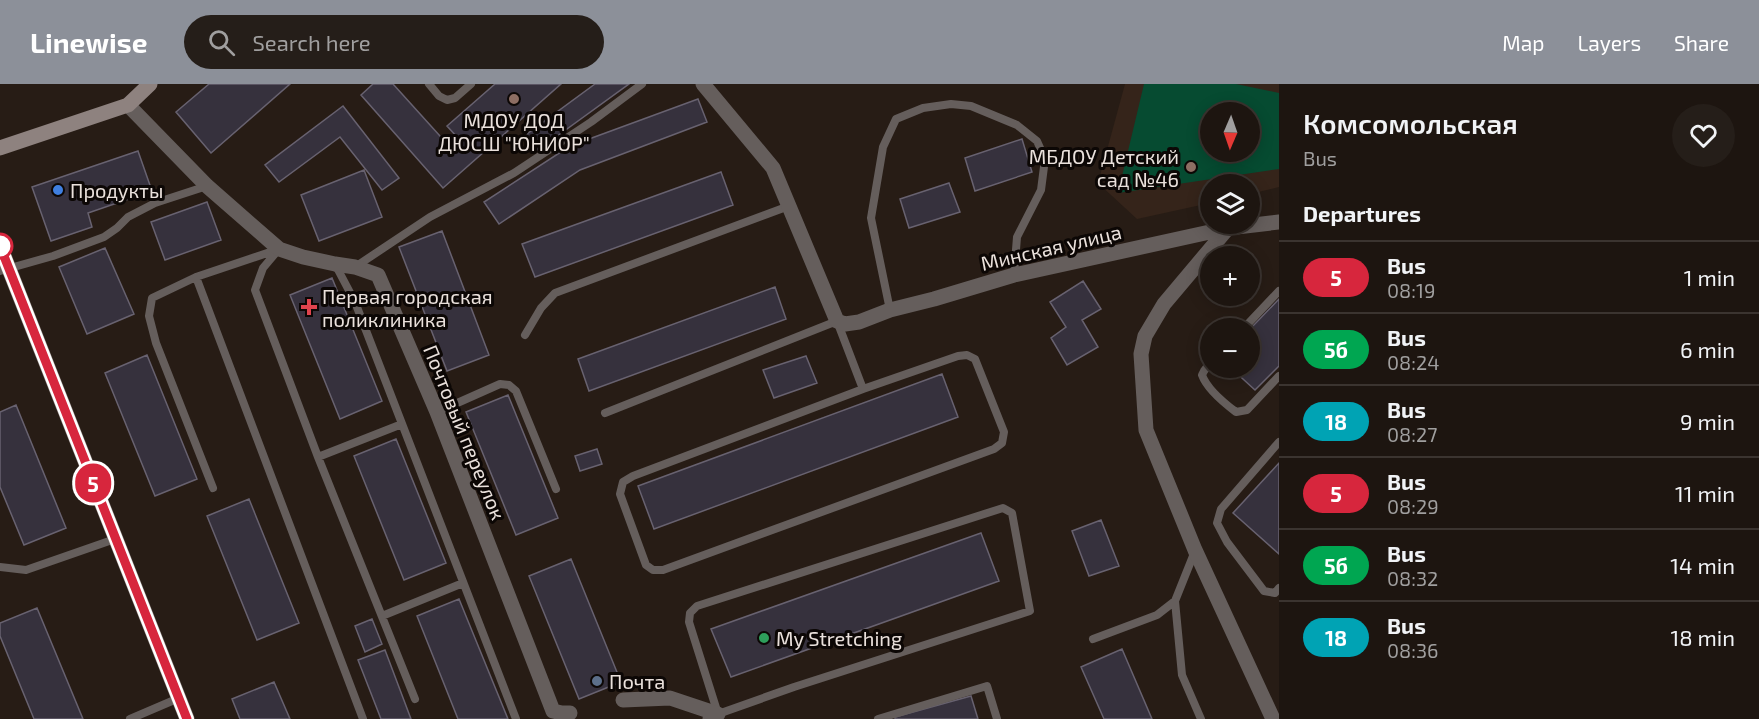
<!DOCTYPE html>
<meta charset="utf-8">
<style>
body{margin:0;font-family:"Exo 2",sans-serif;background:#251e19;color:#f1f3f6;height:100vh;display:flex;flex-direction:column;font-size:22px;white-space:nowrap}
*{box-sizing:border-box;margin:0}
p{font-size:20px;color:#a09f9f}
.icon{flex:none;width:33px;height:33px;fill:none;stroke:currentColor;stroke-width:2;stroke-linecap:round;stroke-linejoin:round}
.map{position:relative;flex:1;overflow:hidden}
.side{display:flex;flex-direction:column;background:#1d1510;width:480px}
.side>*{flex:none}
.badge{padding:0 12px;border-radius:20px;font-size:21px;line-height:39px}
.needle{width:39px;rotate:182deg}
.controls{position:absolute;left:1200px;top:18px;display:grid;gap:12px}
.controls a{display:grid;place-items:center;width:60px;height:60px;border-radius:50%;background:#1d1510;box-shadow:0 3px 15px #0003,0 0 0 2px #3b3430;font-size:30px}
.map>.badge{position:absolute;translate:-50% -50%;box-shadow:0 0 0 3px #fff}
h2{padding:0 24px;font-size:22px;line-height:54px}
.round{display:grid;place-items:center;flex:none;width:63px;height:63px;border-radius:32px;background:#251e19}
.summary{display:flex;align-items:center;justify-content:space-between;height:102px;padding:0 24px}
h1{font-size:28px;font-weight:600;line-height:45px}
ul{padding:0;list-style:none}
li{display:flex;align-items:center;gap:18px;height:72px;padding:0 24px;border-top:2px solid #3b3430}
li div{flex:1}
li b{display:block;font-size:22px}
li em{font-style:normal}
li .badge{min-width:66px;font-weight:700;text-align:center}
header{display:flex;align-items:center;gap:36px;box-sizing:border-box;height:84px;padding:0 30px;background:#8c9099;color:#fff}
header strong{font-size:28px}
nav{display:flex;gap:33px;margin-inline-start:auto;font-size:21px}
.search{width:420px;height:54px;background:#251e19;display:flex;align-items:center;gap:15px;box-sizing:border-box;padding:0 21px;border-radius:33px;color:#a09f9f;font-size:22px}
main{display:flex;flex:1;min-height:0}
.map>svg:first-child{display:block}
.built{fill:#35241a;fill-rule:evenodd}
.green{fill:#064b31;fill-rule:evenodd}
.building{fill:#36313d;stroke:#686270;stroke-width:1.5}
.lines{fill:none;stroke-linecap:round;stroke-linejoin:round}
.service{stroke:#655e5c;stroke-width:8}
.minor{stroke:#655e5c;stroke-width:15}
.secondary{stroke:#8e827f;stroke-width:15}
.line-casing{stroke:#fff;stroke-width:14}
.line{stroke:#d7263d;stroke-width:9}
.education-dot{fill:#8d6e63;stroke:#0c0705;stroke-width:2}
.shop-dot{fill:#3f7fe0;stroke:#0c0705;stroke-width:2}
.stop-dot{fill:#fff;stroke:#d7263d;stroke-width:3}
.health-dot{fill:#e0444e;stroke:#0c0705;stroke-width:2}
.leisure-dot{fill:#2e9e5b;stroke:#0c0705;stroke-width:2}
.service-dot{fill:#5c6f8a;stroke:#0c0705;stroke-width:2}
.labels{text-anchor:middle;dominant-baseline:central;stroke-width:6;stroke-linejoin:round;paint-order:stroke}
.poi-label{font-size:20px;fill:#eae1dc;stroke:#0c0705;text-anchor:start}
.street-label{font-size:20px;fill:#eae1dc;stroke:#0c0705}
</style>
<header>
<strong>Linewise</strong>
<div class="search"><svg class="icon" aria-label="search" viewBox="0 0 24 24"><circle cx="10" cy="10" r="6"/><path d="M15 15l6 6"/></svg>Search here</div>
<nav><a>Map</a><a>Layers</a><a>Share</a></nav>
</header>
<main>
<div class="map">
<svg width="1279" height="635" viewBox="0 0 1279 635">
<rect width="100%" height="100%" fill="#271c15"/>
<!-- built -->
<path class="built" d="M1125,0H1279V103L1250,110V100H1210V119L1137,135L1098,99ZM1210,28H1250V68H1210Z"/>
<!-- green -->
<path class="green" d="M1144,0H1236L1279,9V85L1118,109ZM1210,28H1250V68H1210Z"/>
<!-- building -->
<path class="building" d="M209,0H290L211,69L176,28Z
M373,0H393L449,62L458,54L447,42L495,0H561L443,104L361,11Z
M595,0H629L538,66L527,50Z
M698,15L707,38L580,86L499,140L484,118L570,62Z
M343,22L399,94L382,106L340,53L279,98L265,81Z
M1022,55L1032,88L975,107L965,74Z
M138,67L152,107L88,129L92,143L51,157L32,103Z
M364,86L382,133L319,157L301,111Z
M721,88L733,121L535,193L522,160Z
M949,99L960,128L909,144L900,115Z
M207,118L221,156L165,176L151,138Z
M442,147L489,271L447,287L399,163Z
M105,164L134,230L87,250L59,183Z
M332,194L382,317L340,335L290,211Z
M1083,197L1101,225L1082,236L1098,263L1067,281L1051,254L1066,243L1050,218Z
M775,203L786,235L589,307L578,275Z
M1279,215V282L1255,306L1231,284H1250V245Z
M147,271L197,395L155,412L105,289Z
M806,272L817,299L774,314L763,286Z
M942,290L958,333L654,445L638,402Z
M508,311L558,434L516,451L466,328Z
M16,321L66,444L24,461L0,403V328Z
M396,355L446,479L404,496L354,372Z
M597,365L602,380L580,387L575,372Z
M1279,379V470L1233,429Z
M249,415L299,539L257,556L207,432Z
M1101,436L1119,482L1089,492L1072,447Z
M981,449L999,497L731,593L711,545Z
M571,475L621,598L579,615L529,492Z
M459,515L508,635H458L417,532Z
M37,524L83,635H34L0,552V539Z
M372,535L382,560L365,568L355,542Z
M1122,565L1152,635H1104L1081,583Z
M385,566L411,635H381L358,576Z
M274,598L290,635H240L232,615Z
M971,612L978,635H895V633Z"/>
<g class="lines">
<!-- service -->
<path class="service" d="M429,0L439,12L447,16L455,14L471,0
M279,165L263,184L255,206L318,373L415,615
M335,180L355,218L516,635
M355,183L430,133L514,89L591,38L642,0
M0,187L53,172L104,153L117,144L128,133L155,119L207,102
M196,193L363,635
M890,226L871,134L883,63L896,35L923,24L951,20L971,22L1017,41L1037,57L1045,75L1041,106L1017,153L1014,191
M1244,244L1279,207
M525,251L541,224L555,209L789,122
M1210,279L1204,287L1202,291C1207,305 1224,319 1236,328L1247,326L1279,292
M437,328L500,300L509,301L516,307L556,405
M605,329L837,237L863,305L633,392L623,398L620,410L646,481L653,486H663L994,365L1002,359L1004,348L975,275L967,271L958,272L863,305
M1279,358L1221,425L1217,439L1227,458L1264,507L1275,509L1279,504
M318,373L402,340
M213,404L156,259L149,232L152,214L196,193L279,165
M0,483L26,486L115,455
M1175,517L1182,591L1201,635
M382,532L463,499
M1093,555L1157,531L1175,517L1195,467
M718,630L794,603L1030,527L1012,429L1003,424L697,522L690,529L689,538L718,630L719,631
M130,635L179,614
M878,635L987,602L997,635"/>
<!-- minor -->
<path class="minor" d="M703,0L773,84L837,237L845,240L859,238L890,226L934,215L1014,191L1228,144L1279,138
M128,21L207,102L279,165L303,173L335,180L355,183L378,191L437,328L553,627L562,629H570
M1228,144L1164,220L1145,252L1141,270L1146,346L1195,466L1273,635
M623,616L670,614L718,630L710,635"/>
<!-- secondary -->
<path class="secondary" d="M0,64L128,21L150,0
M0,162L187,635"/>
</g>
<g class="lines">
<!-- line casing -->
<g class="line-casing">
<path id="line" d="M0,162L187,635"/>
</g>
<!-- line -->
<use href="#line" class="line"/>
</g>
<!-- markers -->
<g class="education-dot">
<circle cx="514" cy="15" r="6"/>
<circle cx="1191" cy="83" r="6"/>
</g>
<circle class="shop-dot" cx="58" cy="106" r="6"/>
<circle class="stop-dot" cx="0" cy="162" r="12"/>
<path class="health-dot" d="M306 214h6v6h6v6h-6v6h-6v-6h-6v-6h6z"/>
<circle class="leisure-dot" cx="764" cy="554" r="6"/>
<circle class="service-dot" cx="597" cy="597" r="6"/>
<g class="labels">
<!-- poi labels -->
<g class="poi-label">
<text x="514" y="36" text-anchor="middle">МДОУ ДОД<tspan x="514" dy="23">ДЮСШ "ЮНИОР"</tspan></text>
<text x="1179" y="72" text-anchor="end">МБДОУ Детский<tspan x="1179" dy="23">сад №46</tspan></text>
<text x="70" y="106">Продукты</text>
<text x="322" y="212">Первая городская<tspan x="322" dy="23">поликлиника</tspan></text>
<text x="776" y="554">My Stretching</text>
<text x="609" y="597">Почта</text>
</g>
<!-- street labels -->
<g class="street-label">
<text transform="translate(1051 163) rotate(-13)">Минская улица</text>
<text transform="translate(465 348) rotate(68)">Почтовый переулок</text>
</g>
</g>
</svg>
<div class="controls">
<a><svg class="needle" viewBox="-14 -14 28 28"><path d="M0-13l5 13h-10z" fill="#e53935"/><path d="M0 13l5-13h-10z" fill="#a09f9f"/></svg></a>
<a><svg class="icon" aria-label="layers" viewBox="0 0 24 24"><path d="M12 4l9 5-9 5-9-5zM3 14l9 5 9-5"/></svg></a>
<a>+</a>
<a>−</a>
</div>
<b class="badge" style="left:93px;top:399px;background:#d7263d;color:#fff">5</b>
</div>
<section class="side">
<div class="summary"><div><h1>Комсомольская</h1><p>Bus</p></div><a class="round"><svg class="icon" aria-label="heart" viewBox="0 0 24 24"><path d="M12 20l-8-8c-3-5 5-10 8-4 3-6 11-1 8 4z"/></svg></a></div>
<h2>Departures</h2>
<ul>
<li><span class="badge" style="background:#d7263d;color:#fff">5</span><div><b>Bus</b><p>08:19</p></div><em>1 min</em></li>
<li><span class="badge" style="background:#00a651;color:#fff">5б</span><div><b>Bus</b><p>08:24</p></div><em>6 min</em></li>
<li><span class="badge" style="background:#00a3b4;color:#fff">18</span><div><b>Bus</b><p>08:27</p></div><em>9 min</em></li>
<li><span class="badge" style="background:#d7263d;color:#fff">5</span><div><b>Bus</b><p>08:29</p></div><em>11 min</em></li>
<li><span class="badge" style="background:#00a651;color:#fff">5б</span><div><b>Bus</b><p>08:32</p></div><em>14 min</em></li>
<li><span class="badge" style="background:#00a3b4;color:#fff">18</span><div><b>Bus</b><p>08:36</p></div><em>18 min</em></li>
</ul>
</section>
</main>
